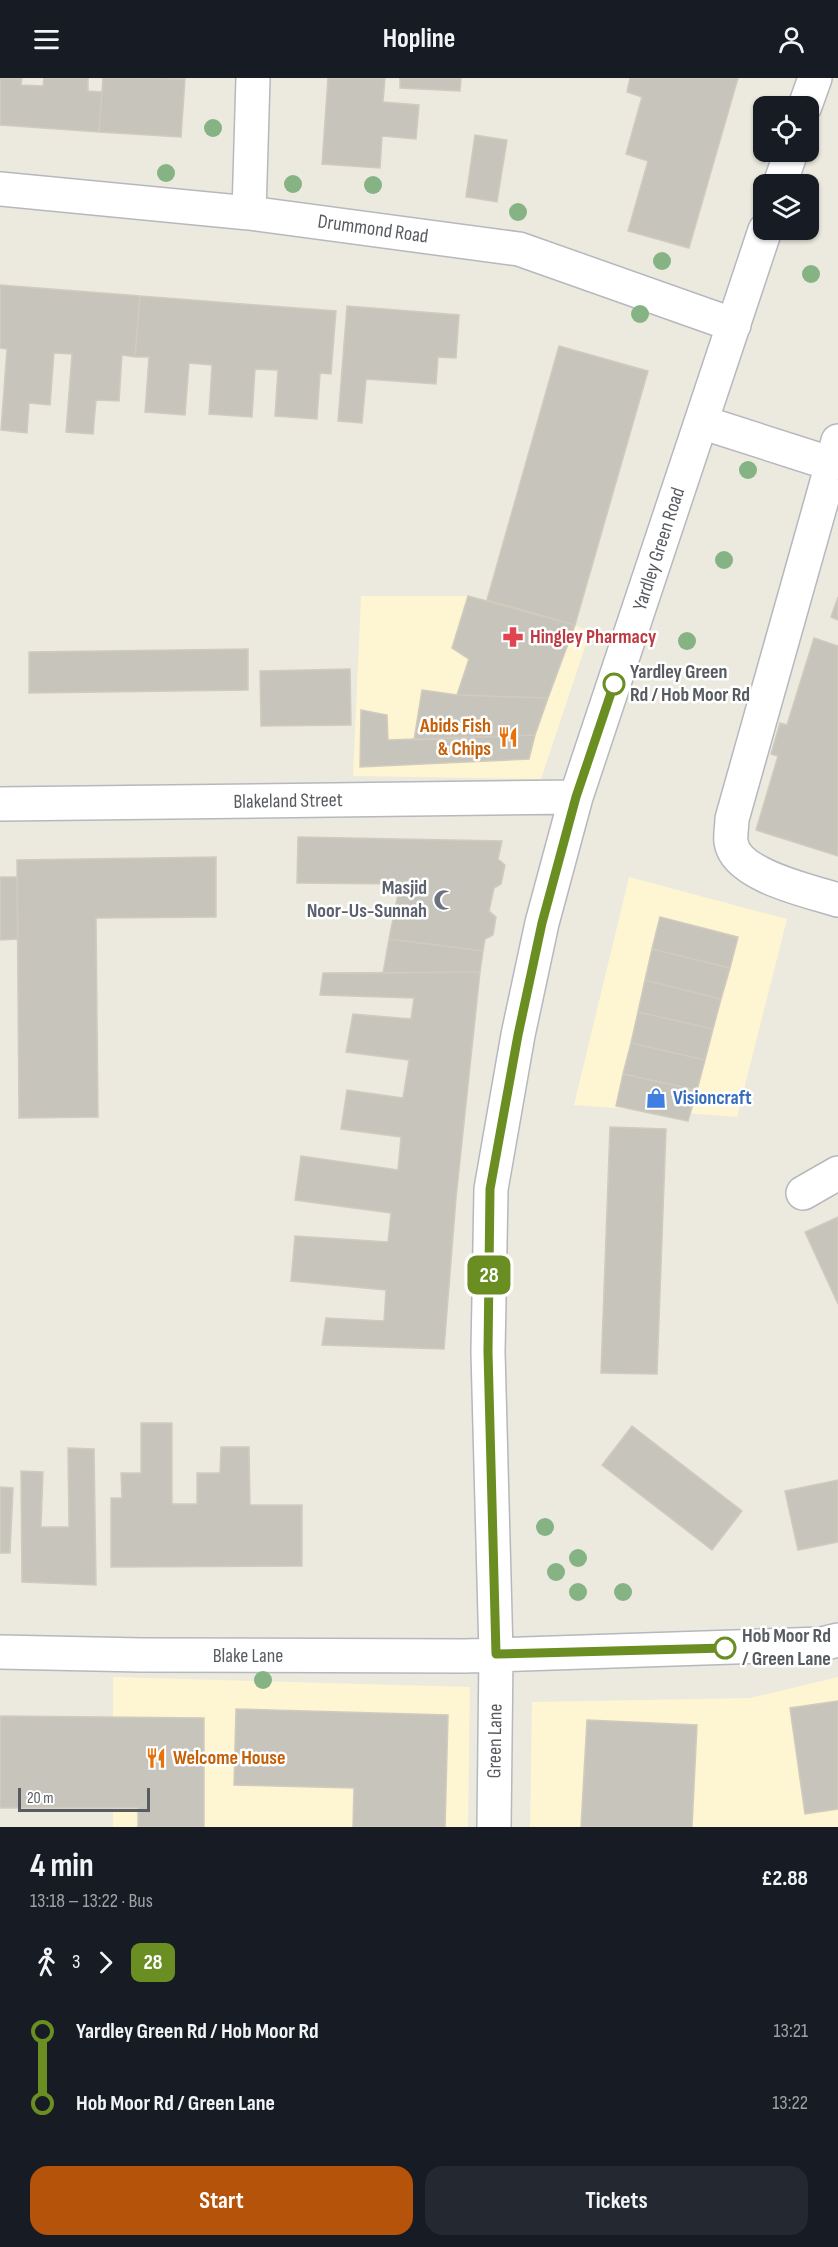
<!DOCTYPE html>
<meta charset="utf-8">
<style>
body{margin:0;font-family:"Sofia Sans Condensed",sans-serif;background:#242831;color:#f1f3f6;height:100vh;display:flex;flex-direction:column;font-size:22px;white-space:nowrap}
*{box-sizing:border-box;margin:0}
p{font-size:20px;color:#9ea1a6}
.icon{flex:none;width:33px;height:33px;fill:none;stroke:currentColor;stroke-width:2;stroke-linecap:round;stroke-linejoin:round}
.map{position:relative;height:1749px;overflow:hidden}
.sheet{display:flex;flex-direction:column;background:#171b24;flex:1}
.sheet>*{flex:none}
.badge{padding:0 12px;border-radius:9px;font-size:21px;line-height:39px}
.fabs{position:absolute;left:753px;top:18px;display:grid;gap:12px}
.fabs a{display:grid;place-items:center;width:66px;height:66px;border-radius:12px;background:#171b24;box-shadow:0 2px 4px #0004;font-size:30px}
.scale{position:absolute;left:18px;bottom:15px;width:132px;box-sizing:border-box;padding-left:6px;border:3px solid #585c61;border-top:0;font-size:16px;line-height:21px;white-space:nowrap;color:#585c61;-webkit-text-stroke:4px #fff;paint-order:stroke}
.map>.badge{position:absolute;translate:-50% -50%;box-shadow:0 0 0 3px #fff}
.legs{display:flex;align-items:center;gap:9px;height:66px;padding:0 30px;font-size:20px}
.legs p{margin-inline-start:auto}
.overview{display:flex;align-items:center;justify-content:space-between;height:102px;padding:0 30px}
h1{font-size:33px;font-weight:700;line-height:45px}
.cta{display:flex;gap:12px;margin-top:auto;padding:12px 30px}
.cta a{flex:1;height:69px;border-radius:18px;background:#b45309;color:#fff;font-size:24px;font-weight:700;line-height:69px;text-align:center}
.cta a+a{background:#242831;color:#f1f3f6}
ul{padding:0 30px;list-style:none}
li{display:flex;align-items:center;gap:21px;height:72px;font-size:22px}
li i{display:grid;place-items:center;width:9px;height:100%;margin:0 8px;background:currentColor}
li i::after{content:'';width:15px;height:15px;margin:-8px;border:4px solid;border-radius:50%;background:#171b24}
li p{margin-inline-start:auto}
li:first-child i{background:linear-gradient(#0000 50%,currentColor 0)}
li:last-child i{background:linear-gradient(currentColor 50%,#0000 0)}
header{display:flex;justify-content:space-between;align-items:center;height:78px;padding:0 30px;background:#171b24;font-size:27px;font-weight:700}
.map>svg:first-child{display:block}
.commercial{fill:#fef5d2}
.building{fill:#c7c4bc;stroke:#d1cbbe;stroke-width:1.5}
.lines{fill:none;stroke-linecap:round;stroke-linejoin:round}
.minor-casing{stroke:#b5b8bd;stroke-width:36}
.minor{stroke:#fff;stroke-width:33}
.tree{fill:#86b384}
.line-1-casing{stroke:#fff;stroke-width:14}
.line-1{stroke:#6b8e23;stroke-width:9}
.stop-1-dot{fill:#fff;stroke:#6b8e23;stroke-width:3}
.labels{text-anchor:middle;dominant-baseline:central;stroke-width:5;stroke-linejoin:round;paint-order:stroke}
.street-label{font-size:20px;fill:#585c61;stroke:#fff}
.health-label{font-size:20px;font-weight:bold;fill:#be3a42;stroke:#fff;text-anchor:start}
.stop-label{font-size:20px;font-weight:bold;fill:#585c61;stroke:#fff;text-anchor:start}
.food-label{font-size:20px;font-weight:bold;fill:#c56008;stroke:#fff;text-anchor:end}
.worship-label{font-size:20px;font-weight:bold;fill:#5b616d;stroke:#fff;text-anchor:end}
.shop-label{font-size:20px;font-weight:bold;fill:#366cbe;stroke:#fff;text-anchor:start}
</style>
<header><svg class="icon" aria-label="menu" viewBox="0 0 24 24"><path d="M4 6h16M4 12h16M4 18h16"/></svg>Hopline<svg class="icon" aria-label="person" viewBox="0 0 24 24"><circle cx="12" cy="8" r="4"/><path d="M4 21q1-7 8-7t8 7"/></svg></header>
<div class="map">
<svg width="838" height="1749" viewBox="0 0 838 1749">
<rect width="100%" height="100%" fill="#ece9df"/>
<!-- commercial -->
<path class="commercial" d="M361,518H468L575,547L590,554L541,701L353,698Z
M629,799L787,841L737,1039L574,1027Z
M113,1599L470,1609L468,1749H113Z
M838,1599V1749H530L532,1624L750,1620Z"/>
<!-- building -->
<path class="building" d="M0,0H22L21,7L43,8L44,0H88V13L102,14L99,54L0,47Z
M103,0L185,1L181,59L99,54Z
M328,0H385L383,24L419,27L416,61L382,58L380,90L322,86Z
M400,0H461L460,13L400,10Z
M630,0H738L689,170L628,153L648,83L626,76L642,19L627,14Z
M475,57L507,62L497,124L466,119Z
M0,207L140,218L135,279L122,277L119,323L96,322L93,356L66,354L72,276L54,275L50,327L29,325L27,355L1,352L7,271L0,270Z
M140,218L336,233L331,296L320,295L317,341L275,338L278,292L255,291L252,339L209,336L212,287L189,285L185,337L145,334L149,279H135Z
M347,228L459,237L456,280L438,279L436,306L366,301L362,345L338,343Z
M559,268L648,293L575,547L487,522Z
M468,518L575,547L548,620L457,617L469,581L452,570Z
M838,519V542L831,539Z
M814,560L838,568V778L756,752L778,678L771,676L780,645L787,647Z
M248,571V612L29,615V574Z
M350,591L351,647L261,648L260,593Z
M422,612L457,617L548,620L535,657L414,662Z
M361,632L387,637L388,662L535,657L529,681L360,689Z
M298,759L502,763L498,781L505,787L501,806L494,810L489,833L496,839L493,857L485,861L483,873L389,861L400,806L297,805Z
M216,779V839L96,840L98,1039L19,1040L17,782Z
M0,799H17L18,861L0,862Z
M660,839L738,859L730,890L652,871Z
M389,861L483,873L480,894L383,895Z
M652,871L730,890L721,921L645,902Z
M480,894L456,1120L444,1271L322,1267L326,1240L384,1243L386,1212L291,1203L295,1158L388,1164L391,1135L295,1122L301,1078L398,1092L401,1059L341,1051L347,1012L403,1020L409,982L346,974L353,936L411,941L414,920L320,917L323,895Z
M645,902L721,921L713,951L638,934Z
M638,934L713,951L705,982L631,965Z
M631,965L705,982L697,1012L623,996Z
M623,996L697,1012L688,1043L616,1028Z
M610,1049L666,1051L657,1296L601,1295Z
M838,1139V1226L805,1154Z
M141,1345H172V1426H197V1395H220L221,1369H249L250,1427H302V1488L111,1489V1420H122L121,1395H141Z
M632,1348L742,1433L712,1472L602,1387Z
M68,1370L94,1371L96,1507L22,1504L21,1393L43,1394L41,1449H69Z
M838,1402V1464L798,1472L785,1413Z
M0,1409L13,1410L10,1475H0Z
M838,1623V1731L805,1736L790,1630Z
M236,1631L448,1637L445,1749H353L354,1710L234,1707Z
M0,1638L204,1640V1749H138V1730H0Z
M587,1642L697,1647L692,1749H581Z"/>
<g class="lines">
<!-- minor casing -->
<g class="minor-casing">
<path id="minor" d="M805,28L815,0
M780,106L791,74
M0,111L249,135L519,171L734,247
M249,135L253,0
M701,344L832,386L838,363
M832,386L732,741C732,748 730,757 731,764C736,798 810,813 838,822
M0,726L576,719
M803,1115L838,1095
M0,1574L141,1577L465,1578L822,1566L838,1562
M494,1749L496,1576L488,1274L491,1111L518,957L542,845L576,719L765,152"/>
</g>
<!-- minor -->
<use href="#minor" class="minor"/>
</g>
<!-- trees -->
<g class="tree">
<circle cx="213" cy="50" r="9"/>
<circle cx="166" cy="95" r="9"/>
<circle cx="293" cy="106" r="9"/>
<circle cx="373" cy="107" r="9"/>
<circle cx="518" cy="134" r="9"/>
<circle cx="662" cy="183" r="9"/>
<circle cx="811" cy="196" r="9"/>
<circle cx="640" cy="236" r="9"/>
<circle cx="748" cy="392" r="9"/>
<circle cx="724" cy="482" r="9"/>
<circle cx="687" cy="563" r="9"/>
<circle cx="545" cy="1449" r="9"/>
<circle cx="578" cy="1480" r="9"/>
<circle cx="556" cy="1494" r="9"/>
<circle cx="578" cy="1514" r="9"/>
<circle cx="623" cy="1514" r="9"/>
<circle cx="263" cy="1602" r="9"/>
</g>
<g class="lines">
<!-- line-1 casing -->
<g class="line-1-casing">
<path id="line-1" d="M614,606L576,719L542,845L518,957L490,1111L488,1274L496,1576L725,1570"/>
</g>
<!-- line-1 -->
<use href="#line-1" class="line-1"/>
</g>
<!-- icons -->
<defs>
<g id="pharmacy-bare" transform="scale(1.62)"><path d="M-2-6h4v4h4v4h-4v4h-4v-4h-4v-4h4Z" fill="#e0444e" stroke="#fff" stroke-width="2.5" paint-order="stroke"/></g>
<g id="restaurant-bare" transform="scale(1.62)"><path d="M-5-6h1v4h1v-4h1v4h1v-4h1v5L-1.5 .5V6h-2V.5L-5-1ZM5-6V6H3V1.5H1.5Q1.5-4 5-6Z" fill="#e8710a" stroke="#fff" stroke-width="2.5" paint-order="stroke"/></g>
<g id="mosque-bare" transform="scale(1.62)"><path d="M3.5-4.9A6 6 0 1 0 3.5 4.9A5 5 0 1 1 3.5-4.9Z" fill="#6b7280" stroke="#fff" stroke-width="2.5" paint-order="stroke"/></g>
<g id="shop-bare" transform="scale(1.62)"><path d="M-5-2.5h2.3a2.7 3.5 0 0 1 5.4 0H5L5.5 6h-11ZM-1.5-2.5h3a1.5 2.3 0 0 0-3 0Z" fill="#3f7fe0" stroke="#fff" stroke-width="2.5" paint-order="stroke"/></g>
</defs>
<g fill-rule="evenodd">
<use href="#pharmacy-bare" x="513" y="559"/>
<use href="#restaurant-bare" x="508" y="659"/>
<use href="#mosque-bare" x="444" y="822"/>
<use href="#shop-bare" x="656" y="1020"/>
<use href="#restaurant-bare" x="156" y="1680"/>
</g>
<!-- markers -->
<g class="stop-1-dot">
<circle cx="614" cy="606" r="10"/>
<circle cx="725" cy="1570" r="10"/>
</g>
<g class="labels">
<!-- street labels -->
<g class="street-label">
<text transform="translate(373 151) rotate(8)">Drummond Road</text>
<text transform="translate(659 471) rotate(-72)">Yardley Green Road</text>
<text transform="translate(288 723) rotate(-1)">Blakeland Street</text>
<text x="248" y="1578">Blake Lane</text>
<text transform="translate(495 1663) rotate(-89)">Green Lane</text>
</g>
<!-- health labels -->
<g class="health-label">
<text x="530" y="559">Hingley Pharmacy</text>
</g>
<!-- stop labels -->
<g class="stop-label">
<text x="630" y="594">Yardley Green<tspan x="630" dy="23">Rd / Hob Moor Rd</tspan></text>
<text x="742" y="1558">Hob Moor Rd<tspan x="742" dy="23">/ Green Lane</tspan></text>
</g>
<!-- food labels -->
<g class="food-label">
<text x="491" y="648">Abids Fish<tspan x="491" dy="23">&amp; Chips</tspan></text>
<text x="173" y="1680" text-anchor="start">Welcome House</text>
</g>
<!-- worship labels -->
<g class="worship-label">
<text x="427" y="810">Masjid<tspan x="427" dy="23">Noor-Us-Sunnah</tspan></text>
</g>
<!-- shop labels -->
<g class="shop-label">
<text x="673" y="1020">Visioncraft</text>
</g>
</g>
</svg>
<div class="fabs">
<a><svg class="icon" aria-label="locate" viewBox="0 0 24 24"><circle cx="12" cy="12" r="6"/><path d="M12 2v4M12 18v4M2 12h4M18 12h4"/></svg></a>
<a><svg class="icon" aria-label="layers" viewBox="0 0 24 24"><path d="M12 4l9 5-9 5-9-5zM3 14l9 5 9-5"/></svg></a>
</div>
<div class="scale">20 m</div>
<b class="badge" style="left:489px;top:1197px;background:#6b8e23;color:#fff">28</b>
</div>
<section class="sheet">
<div class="overview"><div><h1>4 min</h1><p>13:18 – 13:22 · Bus</p></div><b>£2.88</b></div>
<div class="legs"><svg class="icon" aria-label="walk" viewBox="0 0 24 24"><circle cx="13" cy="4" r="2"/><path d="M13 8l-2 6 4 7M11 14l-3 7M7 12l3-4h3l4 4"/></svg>3<svg class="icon" aria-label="forward" viewBox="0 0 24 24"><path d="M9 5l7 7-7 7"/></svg><b class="badge" style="background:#6b8e23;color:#fff">28</b></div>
<ul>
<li><i style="color:#6b8e23"></i><b>Yardley Green Rd / Hob Moor Rd</b><p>13:21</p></li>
<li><i style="color:#6b8e23"></i><b>Hob Moor Rd / Green Lane</b><p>13:22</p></li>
</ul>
<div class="cta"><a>Start</a><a>Tickets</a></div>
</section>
